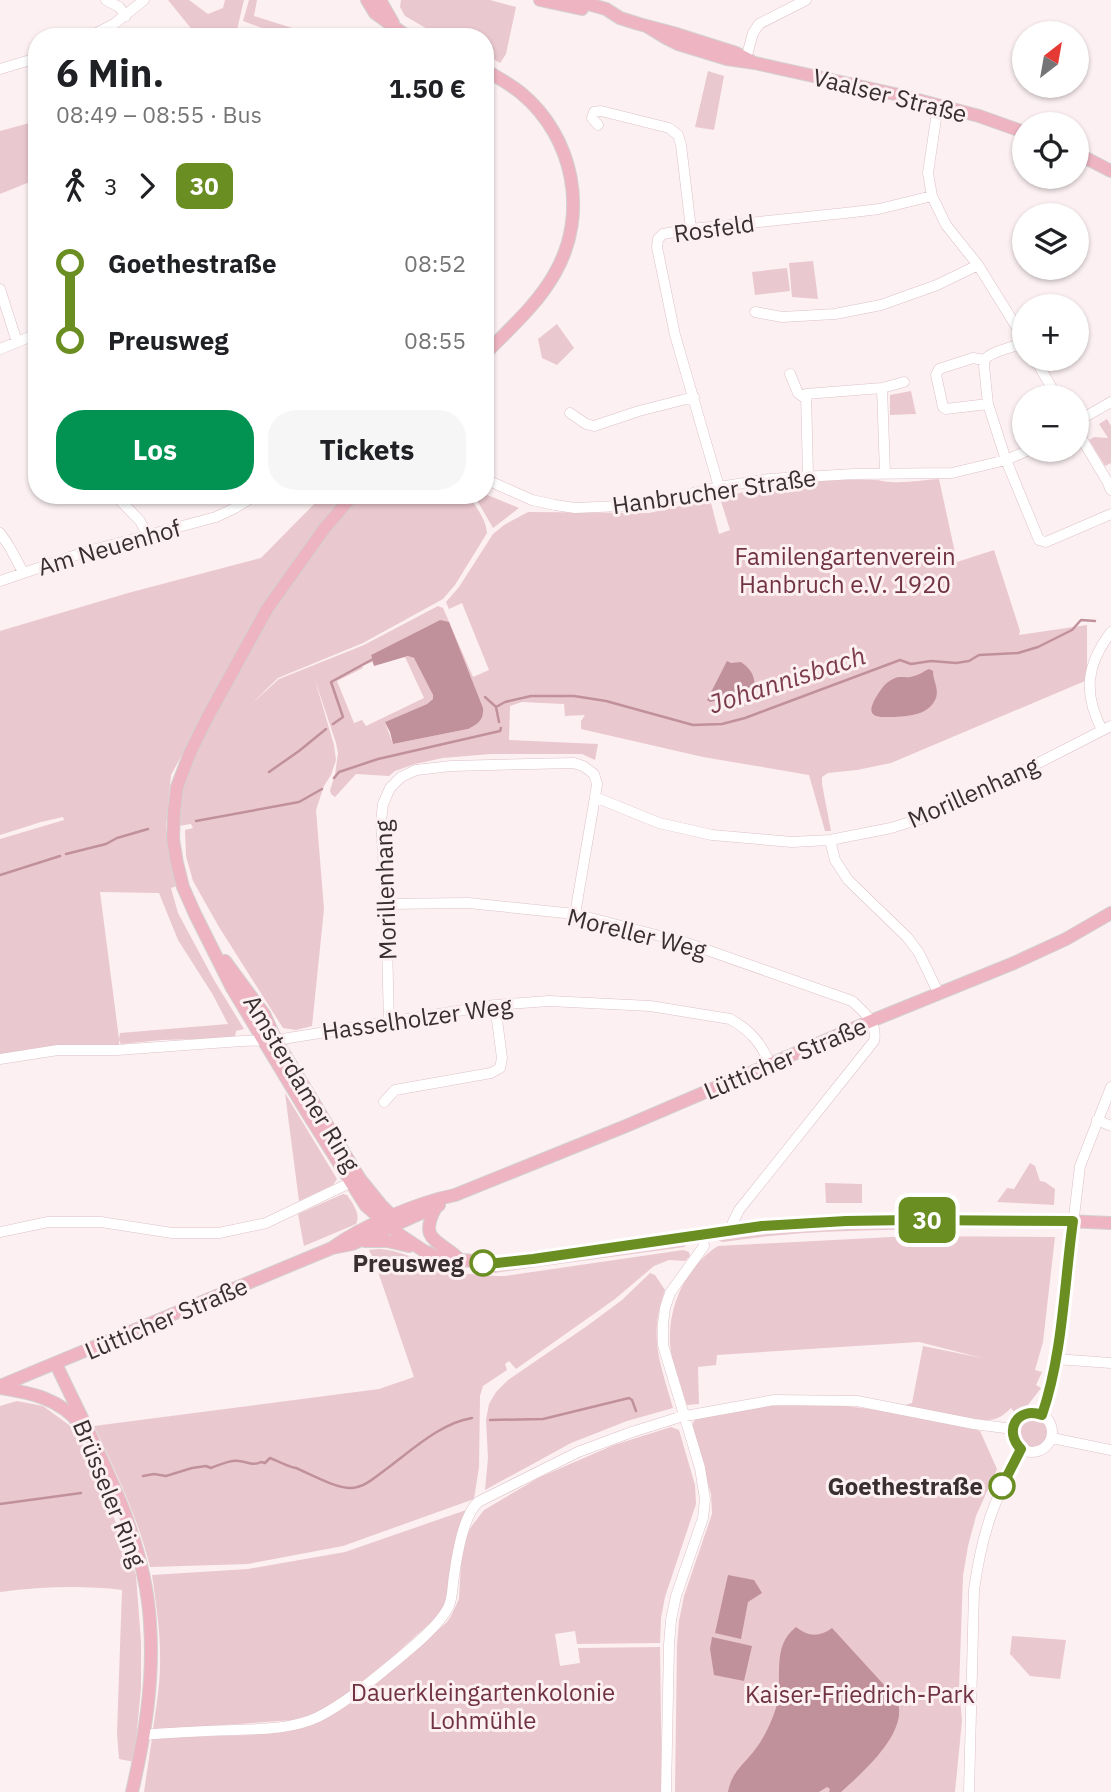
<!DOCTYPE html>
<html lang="de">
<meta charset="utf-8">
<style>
body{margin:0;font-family:"IBM Plex Sans",sans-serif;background:#f6f6f6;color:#202124;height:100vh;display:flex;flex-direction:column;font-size:26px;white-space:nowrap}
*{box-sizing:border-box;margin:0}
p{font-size:23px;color:#757577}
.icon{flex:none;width:38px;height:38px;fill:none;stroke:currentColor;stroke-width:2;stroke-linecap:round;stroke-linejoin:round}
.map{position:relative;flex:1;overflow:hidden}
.side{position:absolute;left:28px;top:28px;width:466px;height:476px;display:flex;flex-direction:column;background:#fff;border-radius:28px;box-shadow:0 2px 5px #0004}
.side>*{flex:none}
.badge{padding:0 14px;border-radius:10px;font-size:24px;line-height:46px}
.needle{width:46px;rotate:31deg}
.controls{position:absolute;left:1012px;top:21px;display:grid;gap:14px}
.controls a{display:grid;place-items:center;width:77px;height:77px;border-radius:50%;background:#fff;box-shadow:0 2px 5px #0004;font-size:35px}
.map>.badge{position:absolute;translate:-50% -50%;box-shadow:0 0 0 4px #fff}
.legs{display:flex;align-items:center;gap:10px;height:77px;padding:0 28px;font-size:23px}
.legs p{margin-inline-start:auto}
.headline{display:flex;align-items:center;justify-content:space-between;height:119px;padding:0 28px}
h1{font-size:38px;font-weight:700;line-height:52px}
.button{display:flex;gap:14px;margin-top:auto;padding:14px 28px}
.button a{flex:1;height:80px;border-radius:28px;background:#029353;color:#fff;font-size:28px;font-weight:700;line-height:80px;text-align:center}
.button a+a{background:#f6f6f6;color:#202124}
ul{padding:0 28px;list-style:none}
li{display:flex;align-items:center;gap:24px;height:77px;font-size:26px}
li i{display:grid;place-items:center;width:10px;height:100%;margin:0 9px;background:currentColor}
li i::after{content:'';width:18px;height:18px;margin:-9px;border:5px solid;border-radius:50%;background:#fff}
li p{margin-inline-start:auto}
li:first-child i{background:linear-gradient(#0000 50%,currentColor 0)}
li:last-child i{background:linear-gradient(currentColor 50%,#0000 0)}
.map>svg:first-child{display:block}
.green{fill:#eac8cf;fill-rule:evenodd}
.water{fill:#c1919b}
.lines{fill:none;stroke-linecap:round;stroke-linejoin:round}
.stream{stroke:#c1919b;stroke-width:2.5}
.minor-casing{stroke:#dec1c7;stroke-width:11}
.major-casing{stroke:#d3d1d1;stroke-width:14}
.minor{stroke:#fff;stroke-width:10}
.major{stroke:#eeb4c2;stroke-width:12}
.line-1-casing{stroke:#fff;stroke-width:16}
.line-1{stroke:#6b8e23;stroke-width:10}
.stop-1-dot{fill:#fff;stroke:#6b8e23;stroke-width:3.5}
.labels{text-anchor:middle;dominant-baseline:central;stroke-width:6;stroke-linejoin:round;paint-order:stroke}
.street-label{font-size:24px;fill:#392e30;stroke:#fcf0f2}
.park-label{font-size:24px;fill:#713344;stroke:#fcf0f2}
.stop-label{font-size:24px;font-weight:bold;fill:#392e30;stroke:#fcf0f2;text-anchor:end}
.water-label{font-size:26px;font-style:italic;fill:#7c3c4d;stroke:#fcf0f2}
</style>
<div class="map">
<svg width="1111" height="1792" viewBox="0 0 1111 1792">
<rect width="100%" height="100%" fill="#fcf0f2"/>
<!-- green -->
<path class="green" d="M168,0H189L208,14L223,8L225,0H244L236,34L198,37Z
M249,0H257L254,16L321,37H287L243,21Z
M401,0H490L516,7L506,54L500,63L485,54V37H442L436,34L405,16L400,7Z
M708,71L724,76L714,130L695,127Z
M37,121V179L0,194V131Z
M813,261L818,299L792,297L789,263Z
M787,268L790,291L755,295L752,272Z
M557,324L574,348L557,365L542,358L538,339Z
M911,391L916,414L890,415V395Z
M1107,419L1111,426V463L1105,466L1089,440L1094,437L1108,438L1099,424Z
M939,479L957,562L994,550L1020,631L1019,635L1087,625V672L1085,681L891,763L857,770L828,773L822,777V784L831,831H825L809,775L703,757L581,729V721L585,715L565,716L564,704L522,702L510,706L509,740L598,744L595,760L582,754H491L443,758L415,764L395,771L389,776L356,774L335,797L331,794L330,790L335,775L338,753L336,743L314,677L334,745L336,760L331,775L324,786L316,810L324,909L312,1026L296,1030L283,1028L219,927L193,881L186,856L185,830L193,828L191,824L178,826L183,786L193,756L271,613L329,531L360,495H468C476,507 486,519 487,533L455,585L443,599L363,643L278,678L250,705L279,679L364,645L438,606L443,608L473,677L489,670L462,603L449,609L446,602L459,587L493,534L504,525L528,512L649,513L710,499L719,534L730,530L720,498C767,484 825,478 875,480C880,480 885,482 891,482C907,483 923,480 939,479ZM440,620L468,729L393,744L385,722L427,704L433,699V695L415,659L409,656L405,657L424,698L366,726L362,720L354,723L337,681L363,668L362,666L372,662L374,666L371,655Z
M485,494L519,508L493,528L474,495Z
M323,495H346L204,715L171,775L166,827L169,852L177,886L171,888L178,913L214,980L244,1029L236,1031L235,1037L231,1038L162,1040L121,1044L119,1040V1045L37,1048L0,1055V839L64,820L63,817L41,822L0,835V631L128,593L261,558ZM100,892L159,893L178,940L213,995L228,1024L120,1033L119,1039Z
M285,1093L337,1179L333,1185L299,1201Z
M1030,1163L1035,1166L1040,1181L1045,1182L1055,1189L1054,1205L997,1202L1007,1188L1014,1189Z
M825,1183L862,1184V1203H826Z
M343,1194L347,1195C353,1204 361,1214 356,1224L304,1246L298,1214Z
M909,1227H936V1229C865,1230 793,1231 723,1242L717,1240L736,1237L812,1230Z
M911,1236L1055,1237L1043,1342L1035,1370L1042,1372L1036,1385L1041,1388L1028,1405L1015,1413L1011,1408C998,1421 991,1421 974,1419L970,1428L980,1431L997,1469L976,1516L968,1546L963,1576L959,1688L962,1721L955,1792H675L677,1645L679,1621L684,1596L712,1514L711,1494L693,1431C692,1423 693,1420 700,1417L770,1406L830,1404L885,1411L912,1403L923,1346L982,1358L919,1342L717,1355L716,1365L698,1367L699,1404L687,1405C681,1386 671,1364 670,1343C668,1306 686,1266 718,1246Z
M688,1243L684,1247L494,1273V1271L505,1268L506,1270Z
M379,1249C399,1250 415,1259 433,1265C457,1274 480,1276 505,1276L683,1250L689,1252L690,1256L685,1261L669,1260L654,1266L615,1299L516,1369L509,1361L505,1364L507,1370L483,1386L480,1396L479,1467L474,1499L343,1546L248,1564L150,1567C138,1518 116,1472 94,1426L379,1389L414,1377L374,1260L369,1250Z
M650,1273L655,1275L665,1290C648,1337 660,1362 673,1408L627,1421L571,1443L485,1490L488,1458L486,1420L489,1404L496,1392L508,1380L587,1326L622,1300Z
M17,1401L43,1406L69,1425L82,1442L106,1497L136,1575L141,1642V1688L134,1762L119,1759L117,1733L122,1590C80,1585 42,1587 0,1592V1406Z
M1019 1433a14 14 0 1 1 28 0a14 14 0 1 1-28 0Z
M671,1427L679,1430L695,1485L696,1504L665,1597L661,1618L660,1643L577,1644L575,1631L555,1634L560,1666L580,1663L578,1648L660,1647L662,1792H144L152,1738L253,1735L296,1729L352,1699L362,1698L369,1690L447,1622L451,1616L459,1599L462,1546L471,1527L484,1510L540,1477L614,1445Z
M469,1509L450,1593L440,1614L361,1685L316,1713L294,1720L153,1730C156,1708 160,1686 160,1664C161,1634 156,1604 152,1575L248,1569L345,1552Z
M1012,1636L1066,1640L1060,1679L1030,1676L1010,1654Z"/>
<!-- water -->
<path class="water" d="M440,620L449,622L483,708C484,720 478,724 468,729L393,744L390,732L385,722L427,704L433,699V695L414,658L408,656L374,666L371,655Z
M727,661L731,663L741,662C758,674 753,682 757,700L755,701L750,693C742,693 734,692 726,695C720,698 717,701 710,702L707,700Z
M929,669L933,671C933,681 939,688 936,698C929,715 910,716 894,717C880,717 864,719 875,699C880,691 884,683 893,679C900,675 907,679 914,676C919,675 924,671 929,669Z
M728,1575L754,1580L762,1593L748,1602L741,1639L715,1633Z
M796,1627C808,1637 820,1637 832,1628L896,1698C912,1730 863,1772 841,1792H829L830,1789L827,1787L819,1792H728C732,1770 745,1764 757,1747C765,1736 772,1721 776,1708C784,1680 770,1647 796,1627Z
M712,1637L752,1646L744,1681L714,1675L710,1649Z"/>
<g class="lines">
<!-- stream -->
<path class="stream" d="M485,697L495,706
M499,722L496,707L505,702L531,696H574L606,701L693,725L722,724L745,718L900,660L911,664L931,661L956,663L969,661L979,655L1018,653L1038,647L1072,630L1081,620L1095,621
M333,724L343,717L331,682L373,659
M269,772L299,751L326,729
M334,778L339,772L378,759L500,731L501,728
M196,821L299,802L322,789
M66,854L106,844L117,838L148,829
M0,875L60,856
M490,1420L543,1419L629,1398L632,1400L636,1411
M143,1476L154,1474L166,1476L192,1468L206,1466L211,1468C219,1465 231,1459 239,1461C248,1462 253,1466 261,1462L265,1463L270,1458C275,1460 291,1468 296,1468C310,1474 337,1489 352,1488C365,1487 375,1477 385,1470C411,1451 440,1423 472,1418
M0,1504L81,1493"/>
<!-- minor casing -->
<g class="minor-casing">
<path id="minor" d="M106,0L119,7L126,16
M89,37L114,24L144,0
M745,62L753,33L759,24L806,0
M0,69L37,58
M938,105L928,173L932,196L946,225L978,265L1024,339
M598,125L592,118L594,112L601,111L669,128L678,135L681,145L691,229
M0,289L17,342
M755,312L782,317L835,314L881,305L937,285L978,265
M1024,342C1011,349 993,350 984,360V366L988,404L1006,460L1039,540L1046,542L1111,514
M0,349L37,334
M1035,359L1057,397
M984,360L973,358L939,369L936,375L943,407L946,409L988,404
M790,374L798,393L806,399
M882,388L904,382
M570,413L586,424L594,426L639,411L694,397
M1076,422L1111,402
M1076,429L1107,481L1111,490
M808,475L806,394L882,388L885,473
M485,479L532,500L555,505L575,508L641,505L719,487L769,479L854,474L952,473L1006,460L1029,450
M719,487L675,335L657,247L658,239L663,234L691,229L845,213L879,209L932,196
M115,495L140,521L148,536
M0,533L9,546L23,572
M0,581L85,552L216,517L235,508L256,495
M1102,730C1083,693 1086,665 1111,632
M830,840L835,860L848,880L907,937L919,953L939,994
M386,904L468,903L575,914L687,943L852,1001C864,1012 878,1023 874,1041L739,1210L733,1222V1230
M575,914L595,797
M389,1023L386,904L381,821L383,804L390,788L401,777L416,770L451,766L574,763L583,766L594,774L597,784L595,797L659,823L712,835L792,842L830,840L891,828L923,818L960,803L1111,726
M0,1059L58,1050H117L242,1041L276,1040L495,1005L549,1001L650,1006L730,1019C750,1030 761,1043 770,1064
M384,1102L395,1090L491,1073L500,1068L502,1058L495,1005
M1097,1120L1111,1126
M0,1232L48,1222H101L172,1233H219L266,1223L356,1180
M1056,1359L1111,1363
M1012 1432a20 20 0 1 1 40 0a20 20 0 1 1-40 0Z
M1042,1415L1048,1399L1059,1343L1080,1166L1111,1087
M1052,1438L1111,1450
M144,1735C174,1732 204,1731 234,1730C262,1729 293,1729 318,1717C345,1703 369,1683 392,1664C409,1650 438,1627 448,1608C453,1598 452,1587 454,1576C457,1555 463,1516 478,1502L578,1452L632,1432L680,1417L774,1400L857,1401L974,1424L1013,1429
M666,1792L669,1645L671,1620L676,1596L703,1518L705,1499L700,1468L663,1345V1324L665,1308L670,1293L704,1246L702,1235
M969,1792L974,1590C982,1532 994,1500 1021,1449"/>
</g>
<!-- major casing -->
<g class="major-casing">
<path id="major" d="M367,0L375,13L408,37
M380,0L393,23
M540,0L582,9
M574,0L606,9L620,18L639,24L673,33L736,53L751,61
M648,27L666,38L678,44L727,59L755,63L899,95L979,116L1024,132
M485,70C497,77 510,84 521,93C574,137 589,214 555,273C538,304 509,329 485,354
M1076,153L1111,171
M353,495L324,529L267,609L206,720L190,753L177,787L174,812L173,839L177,863L183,887L195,914L232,988L306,1111L366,1206L400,1235L424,1251L447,1261L462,1260L497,1263L733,1230L796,1224L911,1220H1044L1111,1223
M225,961L264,1014L276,1040L360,1179L381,1205L396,1220
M436,1207C418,1241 438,1239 459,1259
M365,1241H387L409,1246
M332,1248C362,1226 419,1202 455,1195L626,1126L871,1021L1014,963L1066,939L1111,913
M56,1364C94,1446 145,1531 150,1623C154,1681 145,1736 132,1792
M0,1386L332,1248L352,1244L439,1205
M0,1388C31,1393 59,1398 80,1424"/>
</g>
<!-- minor -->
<use href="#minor" class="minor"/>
<!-- major -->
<use href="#major" class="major"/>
</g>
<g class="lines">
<!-- line-1 casing -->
<g class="line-1-casing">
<path id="line-1" d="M483,1263H497L533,1259L762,1226L846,1221L911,1220L1073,1221C1064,1285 1063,1353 1042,1415C1017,1406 1003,1431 1021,1449L1002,1486"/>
</g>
<!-- line-1 -->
<use href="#line-1" class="line-1"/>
</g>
<!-- markers -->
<g class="stop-1-dot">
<circle cx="483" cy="1263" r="12"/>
<circle cx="1002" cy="1486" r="12"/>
</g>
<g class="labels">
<!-- street labels -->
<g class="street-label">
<text transform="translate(890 95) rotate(14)">Vaalser Straße</text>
<text transform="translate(714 228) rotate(-8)">Rosfeld</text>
<text transform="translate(714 491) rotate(-8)">Hanbrucher Straße</text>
<text transform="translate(109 547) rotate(-16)">Am Neuenhof</text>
<text transform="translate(973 792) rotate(-24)">Morillenhang</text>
<text transform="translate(385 890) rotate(-92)">Morillenhang</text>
<text transform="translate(637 933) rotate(14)">Moreller Weg</text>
<text transform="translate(417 1018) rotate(-8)">Hasselholzer Weg</text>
<text transform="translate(785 1058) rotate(-23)">Lütticher Straße</text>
<text transform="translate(302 1083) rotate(59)">Amsterdamer Ring</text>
<text transform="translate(166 1318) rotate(-23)">Lütticher Straße</text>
<text transform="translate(110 1493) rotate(68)">Brüsseler Ring</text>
</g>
<!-- park labels -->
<g class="park-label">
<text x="845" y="556">Familengartenverein<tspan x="845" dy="28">Hanbruch e.V. 1920</tspan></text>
<text x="483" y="1692">Dauerkleingartenkolonie<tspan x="483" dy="28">Lohmühle</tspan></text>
<text x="860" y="1694">Kaiser-Friedrich-Park</text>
</g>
<!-- stop labels -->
<g class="stop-label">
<text x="464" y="1263">Preusweg</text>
<text x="983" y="1486">Goethestraße</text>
</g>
<!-- water labels -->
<g class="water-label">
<text transform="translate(787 679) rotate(-18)">Johannisbach</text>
</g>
</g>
</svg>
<div class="controls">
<a><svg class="needle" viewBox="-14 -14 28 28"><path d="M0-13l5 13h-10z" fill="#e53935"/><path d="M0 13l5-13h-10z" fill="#757577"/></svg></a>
<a><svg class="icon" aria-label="locate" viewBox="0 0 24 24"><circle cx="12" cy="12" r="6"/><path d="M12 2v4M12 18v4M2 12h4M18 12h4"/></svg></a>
<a><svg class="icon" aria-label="layers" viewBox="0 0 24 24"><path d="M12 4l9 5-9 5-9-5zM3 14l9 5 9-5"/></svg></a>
<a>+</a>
<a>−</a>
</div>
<b class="badge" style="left:927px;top:1220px;background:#6b8e23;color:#fff">30</b>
<section class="side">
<div class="headline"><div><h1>6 Min.</h1><p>08:49 – 08:55 · Bus</p></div><b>1.50 €</b></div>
<div class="legs"><svg class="icon" aria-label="walk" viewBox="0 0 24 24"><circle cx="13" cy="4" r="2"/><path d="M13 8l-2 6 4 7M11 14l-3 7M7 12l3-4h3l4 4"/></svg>3<svg class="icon" aria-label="forward" viewBox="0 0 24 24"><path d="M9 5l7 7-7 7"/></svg><b class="badge" style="background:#6b8e23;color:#fff">30</b></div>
<ul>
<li><i style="color:#6b8e23"></i><b>Goethestraße</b><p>08:52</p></li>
<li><i style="color:#6b8e23"></i><b>Preusweg</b><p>08:55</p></li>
</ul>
<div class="button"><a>Los</a><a>Tickets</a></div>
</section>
</div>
